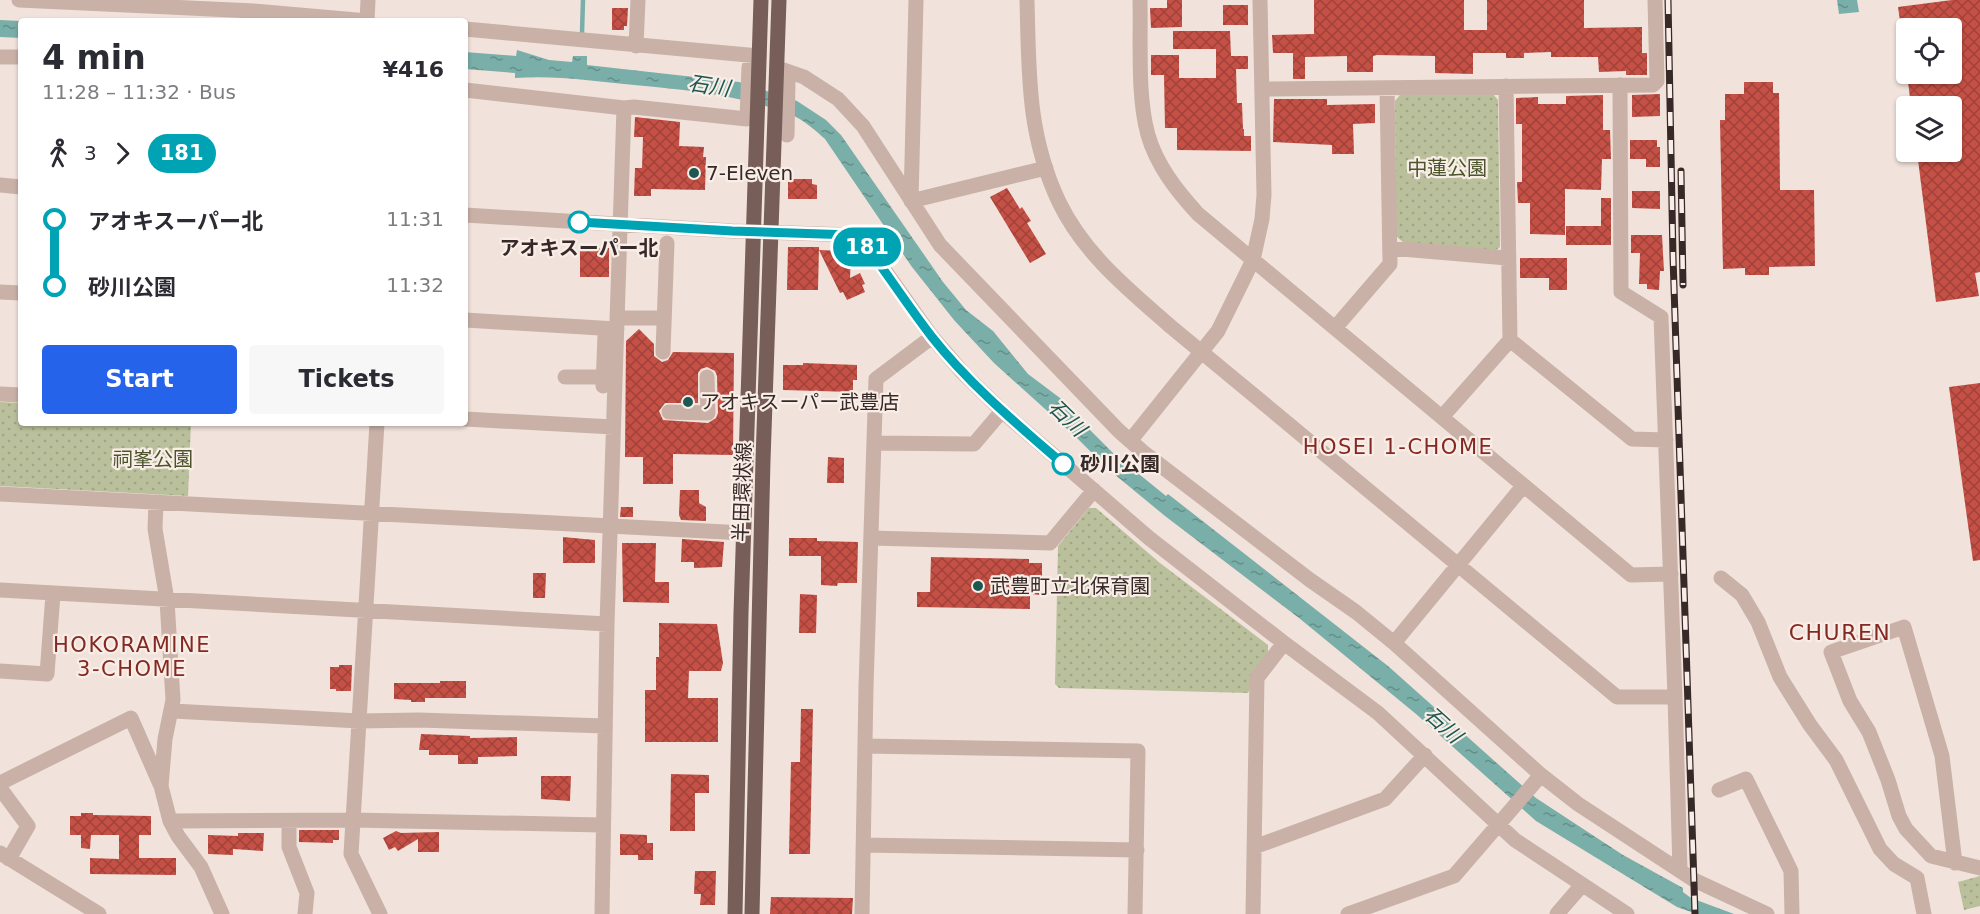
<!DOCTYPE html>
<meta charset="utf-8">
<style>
body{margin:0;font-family:"DejaVu Sans","Noto Sans JP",sans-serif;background:#f7f7f7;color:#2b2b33;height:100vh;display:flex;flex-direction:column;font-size:22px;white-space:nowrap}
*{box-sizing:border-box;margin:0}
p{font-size:20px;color:#7c7c81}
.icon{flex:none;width:33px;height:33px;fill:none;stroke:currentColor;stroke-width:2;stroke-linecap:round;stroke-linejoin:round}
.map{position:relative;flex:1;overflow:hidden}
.sheet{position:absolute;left:18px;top:18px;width:450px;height:408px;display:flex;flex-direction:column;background:#fff;border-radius:6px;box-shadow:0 2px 4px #0004}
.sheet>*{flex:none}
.badge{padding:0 12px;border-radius:20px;font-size:21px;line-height:39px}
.fabs{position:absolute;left:1896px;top:18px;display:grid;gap:12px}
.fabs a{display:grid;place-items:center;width:66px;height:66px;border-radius:6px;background:#fff;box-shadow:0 2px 4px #0004;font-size:30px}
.map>.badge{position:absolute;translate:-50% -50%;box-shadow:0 0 0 3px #fff}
.legs{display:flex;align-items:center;gap:9px;height:66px;padding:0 24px;font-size:20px}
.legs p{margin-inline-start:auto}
.head{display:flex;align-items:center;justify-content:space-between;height:102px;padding:0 24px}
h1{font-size:33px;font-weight:800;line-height:45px}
.action{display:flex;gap:12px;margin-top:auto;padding:12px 24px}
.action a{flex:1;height:69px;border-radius:6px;background:#2563eb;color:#fff;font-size:24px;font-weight:800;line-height:69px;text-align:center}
.action a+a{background:#f7f7f7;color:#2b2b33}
ul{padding:0 24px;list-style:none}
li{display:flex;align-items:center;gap:21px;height:66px;font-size:22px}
li i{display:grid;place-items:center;width:9px;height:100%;margin:0 8px;background:currentColor}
li i::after{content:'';width:15px;height:15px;margin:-8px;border:4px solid;border-radius:50%;background:#fff}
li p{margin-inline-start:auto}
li:first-child i{background:linear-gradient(#0000 50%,currentColor 0)}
li:last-child i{background:linear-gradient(currentColor 50%,#0000 0)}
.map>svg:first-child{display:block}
.park{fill:url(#park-dots)}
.water{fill:url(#water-ripples)}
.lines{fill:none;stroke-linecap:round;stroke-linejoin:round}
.stream{stroke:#7aaea8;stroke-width:4.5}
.building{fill:url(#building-cross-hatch);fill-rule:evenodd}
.minor{stroke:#c9b1a7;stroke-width:15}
.major{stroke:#775e58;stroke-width:15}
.rail-casing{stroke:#362927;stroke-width:7}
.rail{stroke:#f9eee7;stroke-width:4.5;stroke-dasharray:14;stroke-linecap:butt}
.line-1-casing{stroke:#fff;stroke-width:14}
.line-1{stroke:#00a3b4;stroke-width:9}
.poi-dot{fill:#1d5751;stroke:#f9eee7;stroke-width:2}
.stop-1-dot{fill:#fff;stroke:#00a3b4;stroke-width:3}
.labels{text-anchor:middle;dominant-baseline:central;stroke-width:4.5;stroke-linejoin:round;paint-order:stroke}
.park-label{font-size:20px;fill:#4b542b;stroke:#f9eee7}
.poi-label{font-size:20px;fill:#362927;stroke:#f9eee7;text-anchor:start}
.stop-label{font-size:20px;font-weight:bold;fill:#362927;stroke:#f9eee7}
.street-label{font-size:20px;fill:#362927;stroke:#f9eee7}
.water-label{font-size:21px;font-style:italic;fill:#1d5751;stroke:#f9eee7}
.neighbourhood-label{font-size:21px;letter-spacing:1.5px;fill:#842921;stroke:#f9eee7}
.quarter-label{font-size:22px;letter-spacing:1.5px;fill:#842921;stroke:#f9eee7}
</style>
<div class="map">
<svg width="1980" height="914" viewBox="0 0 1980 914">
<defs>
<pattern id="park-dots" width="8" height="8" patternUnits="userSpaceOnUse" patternTransform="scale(1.5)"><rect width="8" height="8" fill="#bac09b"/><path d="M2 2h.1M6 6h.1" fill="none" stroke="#a0a586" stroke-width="1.8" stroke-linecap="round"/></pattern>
<pattern id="water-ripples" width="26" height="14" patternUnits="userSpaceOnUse" patternTransform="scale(1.5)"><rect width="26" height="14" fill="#7aaea8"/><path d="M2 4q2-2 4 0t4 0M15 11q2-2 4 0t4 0" fill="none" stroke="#658e89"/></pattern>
<pattern id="building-cross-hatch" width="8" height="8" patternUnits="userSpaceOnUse" patternTransform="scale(1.5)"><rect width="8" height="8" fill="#c55045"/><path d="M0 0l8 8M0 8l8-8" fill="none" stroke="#a1423a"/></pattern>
</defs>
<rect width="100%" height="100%" fill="#f1e3db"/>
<!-- park -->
<path class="park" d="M1493,94L1498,100L1500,247L1496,250L1404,243L1396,236L1395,101L1400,95Z
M0,402L21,403V423H191L188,496L0,486Z
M1089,508H1096L1160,563L1268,645V652L1248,693L1059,688L1055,684L1058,546Z
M1980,876V906L1964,910L1958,882Z"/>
<!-- water -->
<path class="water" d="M1837,0H1857L1859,12L1839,14Z
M0,20L21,21V38L0,37Z
M517,50L549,60L572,62L573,56H587V65L739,82L797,101L826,120L841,135L943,282L966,310L993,331L1028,374L1068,404L1080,420L1113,453L1166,496L1168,494L1388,666L1536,798L1623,855L1683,888V892L1691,898L1734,914H1697L1677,907L1536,821L1416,714L1299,618L1165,516L1108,469L1076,437L994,363L954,320L912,267L825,139C816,131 804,120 792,115C741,95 688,90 634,85C593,81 556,75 515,78V73L465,69V52L516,56Z"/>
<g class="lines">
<!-- stream -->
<path class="stream" d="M582,33L583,0"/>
</g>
<!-- building -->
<path class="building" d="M1167,0H1182V27L1151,28L1150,8H1167Z
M1314,0H1464V30H1487V0H1584V28L1642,27V53H1647V75H1626V71L1599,72L1598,57H1551V52L1524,53V58H1506V53H1473V74L1435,73V56L1377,55L1373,56V72H1347V56L1305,57V79H1293V53H1273L1272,35L1314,34Z
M1952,0H1980V272L1975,273L1979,296L1936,302L1917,152H1952V106H1911L1907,74H1952V28H1901L1898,7Z
M1223,5H1248V25H1223Z
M612,8H628L627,26H624V30H612Z
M1173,31H1230L1231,56H1248V69H1236L1237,103H1242L1243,129H1244V136H1251V151L1177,150V128H1165L1164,75H1151V55H1179V78H1216V49H1173Z
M1744,82H1773V93H1779L1780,190H1814L1815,266L1769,267V275H1745V268L1723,269L1720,120H1725V94H1744Z
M1660,94V116L1632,117V95Z
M1603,95V130H1610L1611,159H1602L1601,190L1565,189V235L1530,234V203H1518L1517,182H1522V124H1516V98L1538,97V104H1566V96Z
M1274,99H1327V105L1375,104V123L1353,124L1354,154H1332V145L1273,142Z
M635,117L680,122L679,146L704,147L703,157H706L705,190L651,189V196H634L635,168H642L643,137H634Z
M1630,140H1657V147H1660V167H1646V159H1630Z
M788,179H812V184L817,185V199H788Z
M1007,188L1020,209L1022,207L1031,221L1027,223L1046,254L1030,263L990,197Z
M1632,191H1660V209L1632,208Z
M1601,198H1611V245H1566V226H1601Z
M1631,235H1662L1664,271H1660L1659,290L1647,289V284H1639L1640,253H1631Z
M788,247H819L818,290H787Z
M609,248V277H580V249Z
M819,250L842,251V255L851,256L850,278L860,273L865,284L862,285L865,292L847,300L843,292L840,293Z
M1520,258H1567V290H1549V278H1520Z
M639,329L654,344V356L662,362L668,360L673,352L734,353L733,455L673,454V484H643V457H625L626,341ZM707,367L715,371L717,376L718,413L716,418L708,423L663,420L659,411L665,403H698V373L701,369Z
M803,363L857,365V380H853V392L783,390V365H803Z
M1980,383V560L1973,561L1949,387Z
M828,457L844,458V483H827Z
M680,490H699V503L706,507V521L681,520L679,515Z
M621,507H633V517H620Z
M563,537L595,540V563H563Z
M789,538H817V541L858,542L857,583H838L837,586L821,585V556H789Z
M682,539L724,542L722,567L694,568V562H681Z
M622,543H656L655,582H669V603L623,602Z
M931,557L1029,559V563H1042V595L1030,594V609L917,607V592H930Z
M533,573H546L545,598H533Z
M800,594L817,595L816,633H799Z
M659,623L717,624L723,663L721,671H689L688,698H718V742H645V690H656V657H659Z
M339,665H352L351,691H336V689H330V667H339Z
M440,681H466V698H425V702H411V700L394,699V683H440Z
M801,709H813L810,854H789L791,762H800Z
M421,734L470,736V738L517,737V756L478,757V764H458V755H429V750H419Z
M671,774L709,775V793H695V831H670Z
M541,776H571L570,801L541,799Z
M81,813H93V815L151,816V835H139V858H176V875L90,874V858L119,859V835H91L90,849L81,848V835H70V816H81Z
M299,830H339V840H333V843L299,842Z
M396,831L401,833L439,832V852H418V839L398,851L395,847L389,850L383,838Z
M238,833H264L263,851L233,849V855L208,854V835L238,836Z
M620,834L647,835V843H653V860H638V855H620Z
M695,871H716L715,905H700L701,894H694Z
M771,897L853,898L852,914H770Z"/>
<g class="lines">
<!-- minor -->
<path class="minor" d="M19,0L254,11L368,21
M916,0L911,201L1046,168
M1027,0C1029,73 1027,134 1059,202C1084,254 1128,289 1170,326C1205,355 1239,383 1274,412C1388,507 1502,602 1617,697H1675
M1140,0C1141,41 1137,96 1148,135C1157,166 1177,191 1198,214L1631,575L1671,574
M367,21L368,0
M465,29L759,56
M636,46L638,0
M0,57H21
M778,68L804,77L838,99L863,126L940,245L1119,431L1143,452L1310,580L1356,612L1394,643L1541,775L1578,804L1694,880L1767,914
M1620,85L1621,292L1661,317L1675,697L1680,870
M1263,89L1653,85L1657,81L1655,0
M465,90L624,108L634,107L747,119L749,67
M787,135L788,80
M0,185L21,187
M465,215L732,231L852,235L863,240L932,337L963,373L1002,411L1149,538L1284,643L1378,713L1515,840L1627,914
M1390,248L1507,258
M0,292L21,293
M625,318H663
M465,320L617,329
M1335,328L1390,264L1387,88
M1510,340L1632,439L1666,440
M663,352L667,243
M565,377H603
M603,386L605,335
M0,394L21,395
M669,412L708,413L707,377
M1442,417L1510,340L1506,86
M465,419L613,427
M377,423L351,854L380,914
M1130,441L1218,331L1253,260L1262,219L1264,195L1260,0
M875,443L974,444L1002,411
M0,494L744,533
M156,502L155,529L167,600L173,700L165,739L161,786L170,821L178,836L201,867L222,914
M871,538L1050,543L1094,490
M1721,578L1742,595L1758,622L1780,677L1810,725L1836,760L1880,849L1894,864L1917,878L1924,914
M0,590L607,624
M1394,643L1523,486
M0,671L47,674L53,594
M173,711L359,721L419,720L605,726
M866,746L1138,751L1135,914
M0,783L131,718L160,784
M0,788L28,826L9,859
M1719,790L1746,779L1791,871L1792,914
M170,821L352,820L602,825
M289,821V847L307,893L305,914
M864,845L1137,850
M1254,847L1385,799L1425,755
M0,853L99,914
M1955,863L1942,756L1904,627L1831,652L1850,701L1869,732L1888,780L1899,816L1906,829L1931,856L1980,868
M602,914L607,624L624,108
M862,914L866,687L876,379L932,337
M1253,914L1257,678L1284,643
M1348,914L1454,876L1541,775
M1557,914L1582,885"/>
<!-- major -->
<path class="major" d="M735,914L741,613L761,0
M752,914L763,460L779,0"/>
<!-- rail casing -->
<g class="rail-casing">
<path id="rail" d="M1668,0L1673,257L1695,914
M1681,171L1683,285"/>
</g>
<!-- rail -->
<use href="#rail" class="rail"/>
</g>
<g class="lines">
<!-- line-1 casing -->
<g class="line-1-casing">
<path id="line-1" d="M579,222L732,231L852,235L862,240C886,272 908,306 932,337C970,385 1017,424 1063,464"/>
</g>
<!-- line-1 -->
<use href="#line-1" class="line-1"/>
</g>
<!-- markers -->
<g class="poi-dot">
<circle cx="694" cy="173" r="6"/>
<circle cx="688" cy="402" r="6"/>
<circle cx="978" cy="586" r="6"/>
</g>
<g class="stop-1-dot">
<circle cx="579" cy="222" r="10"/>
<circle cx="1063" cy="464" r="10"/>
</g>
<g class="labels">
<!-- park labels -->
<g class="park-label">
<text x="1447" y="168">中蓮公園</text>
<text x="153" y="459">祠峯公園</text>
</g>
<!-- poi labels -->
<g class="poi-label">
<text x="706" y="173">7-Eleven</text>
<text x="700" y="402">アオキスーパー武豊店</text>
<text x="990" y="586">武豊町立北保育園</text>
</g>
<!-- stop labels -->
<g class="stop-label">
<text x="579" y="248">アオキスーパー北</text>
<text x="1080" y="464" text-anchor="start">砂川公園</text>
</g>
<!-- street labels -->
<g class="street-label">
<text transform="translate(742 492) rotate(-88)">半田環状線</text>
</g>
<!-- water labels -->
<g class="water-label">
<text transform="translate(709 86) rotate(8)">石川</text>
<text transform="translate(1067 418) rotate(44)">石川</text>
<text transform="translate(1443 725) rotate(42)">石川</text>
</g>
<!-- neighbourhood labels -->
<g class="neighbourhood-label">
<text x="1398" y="447">HOSEI 1-CHOME</text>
<text x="132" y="645">HOKORAMINE<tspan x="132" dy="24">3-CHOME</tspan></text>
</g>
<!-- quarter labels -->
<g class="quarter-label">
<text x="1840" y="632">CHUREN</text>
</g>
</g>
</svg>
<div class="fabs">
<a><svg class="icon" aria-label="locate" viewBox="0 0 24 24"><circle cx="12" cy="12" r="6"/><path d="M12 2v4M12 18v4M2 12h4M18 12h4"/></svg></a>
<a><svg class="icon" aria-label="layers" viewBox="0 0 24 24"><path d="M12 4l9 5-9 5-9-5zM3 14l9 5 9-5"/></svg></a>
</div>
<b class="badge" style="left:867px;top:247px;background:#00a3b4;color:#fff">181</b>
<section class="sheet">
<div class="head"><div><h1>4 min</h1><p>11:28 – 11:32 · Bus</p></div><b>¥416</b></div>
<div class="legs"><svg class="icon" aria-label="walk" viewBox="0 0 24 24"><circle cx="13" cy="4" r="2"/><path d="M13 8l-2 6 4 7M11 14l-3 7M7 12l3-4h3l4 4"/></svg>3<svg class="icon" aria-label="forward" viewBox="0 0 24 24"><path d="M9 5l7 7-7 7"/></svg><b class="badge" style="background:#00a3b4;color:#fff">181</b></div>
<ul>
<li><i style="color:#00a3b4"></i><b>アオキスーパー北</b><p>11:31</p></li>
<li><i style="color:#00a3b4"></i><b>砂川公園</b><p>11:32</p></li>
</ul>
<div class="action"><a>Start</a><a>Tickets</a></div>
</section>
</div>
